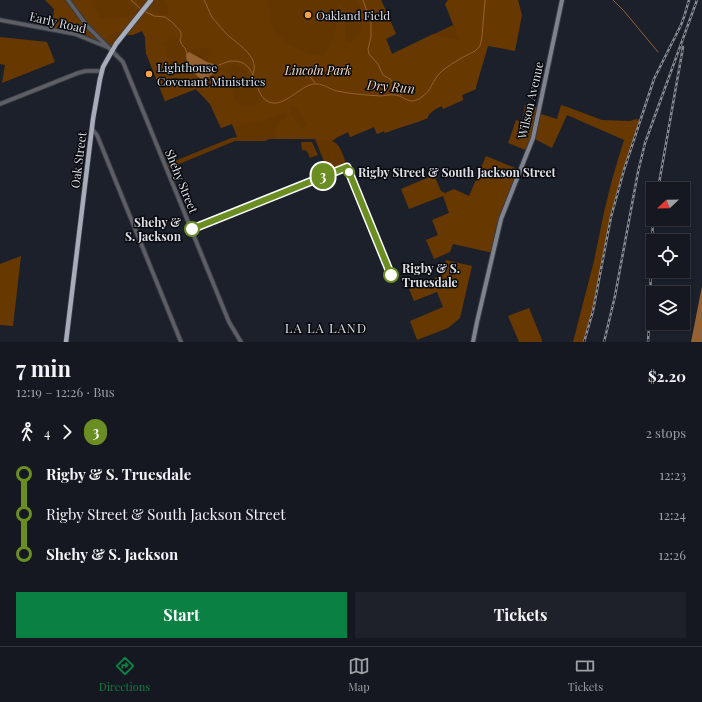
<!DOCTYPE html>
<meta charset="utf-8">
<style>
body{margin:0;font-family:"Playfair Display",serif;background:#1e2129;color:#f1f3f6;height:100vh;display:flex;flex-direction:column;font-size:15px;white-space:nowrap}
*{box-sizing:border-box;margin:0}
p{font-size:13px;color:#9da0a5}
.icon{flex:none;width:22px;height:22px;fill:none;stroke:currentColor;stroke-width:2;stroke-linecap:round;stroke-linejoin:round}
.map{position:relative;height:342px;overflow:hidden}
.details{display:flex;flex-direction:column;background:#151820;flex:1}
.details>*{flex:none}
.badge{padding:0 8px;border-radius:13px;font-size:14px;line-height:26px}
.needle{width:26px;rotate:248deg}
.tools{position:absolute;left:646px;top:182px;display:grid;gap:8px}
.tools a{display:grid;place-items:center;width:44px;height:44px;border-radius:0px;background:#151820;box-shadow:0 2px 6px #0003,0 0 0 1px #34373e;font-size:20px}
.map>.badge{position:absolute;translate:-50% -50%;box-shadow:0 0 0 2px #fff}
.legs{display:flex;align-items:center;gap:6px;height:44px;padding:0 16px;font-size:13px}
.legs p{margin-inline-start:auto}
.summary{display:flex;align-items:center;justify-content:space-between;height:68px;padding:0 16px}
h1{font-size:22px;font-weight:700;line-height:30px}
.button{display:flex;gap:8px;margin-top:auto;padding:8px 16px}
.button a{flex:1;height:46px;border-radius:0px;background:#0b8043;color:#fff;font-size:16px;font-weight:700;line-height:46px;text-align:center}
.button a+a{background:#1e2129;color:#f1f3f6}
ul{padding:0 16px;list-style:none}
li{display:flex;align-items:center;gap:14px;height:40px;font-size:15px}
li i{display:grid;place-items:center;width:6px;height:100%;margin:0 5px;background:currentColor}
li i::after{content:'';width:10px;height:10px;margin:-5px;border:3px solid;border-radius:50%;background:#151820}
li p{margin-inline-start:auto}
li:first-child i{background:linear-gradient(#0000 50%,currentColor 0)}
li:last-child i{background:linear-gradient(currentColor 50%,#0000 0)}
.tabs{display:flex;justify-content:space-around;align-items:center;height:56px;border-top:1px solid #34373e;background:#151820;font-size:11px;color:#9da0a5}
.tabs a{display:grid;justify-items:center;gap:2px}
.tabs .selected{color:#0b8043}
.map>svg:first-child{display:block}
.green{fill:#633600}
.forest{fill:#673900;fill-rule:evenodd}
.water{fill:#946132}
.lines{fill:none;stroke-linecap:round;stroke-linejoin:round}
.stream{stroke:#946132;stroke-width:1}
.tertiary-casing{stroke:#373b45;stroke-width:5.5}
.secondary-casing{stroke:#373b45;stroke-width:6}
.trunk-casing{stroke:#373b45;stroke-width:6}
.tertiary{stroke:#5d5f65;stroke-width:3.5}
.secondary{stroke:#80838d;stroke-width:4}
.trunk{stroke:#a6acb9;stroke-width:4.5}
.rail-casing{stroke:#878b94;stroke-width:2.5}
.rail{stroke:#080a0e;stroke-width:1;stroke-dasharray:3;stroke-linecap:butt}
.line-1-casing{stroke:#fff;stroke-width:9}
.line-1{stroke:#6b8e23;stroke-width:6}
.poi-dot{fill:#f8a14b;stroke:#080a0e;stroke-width:1.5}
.stop-1-dot{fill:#fff;stroke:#6b8e23;stroke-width:2}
.labels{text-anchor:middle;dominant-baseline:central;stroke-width:3;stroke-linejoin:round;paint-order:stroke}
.poi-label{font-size:12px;fill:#dcdfe6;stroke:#080a0e;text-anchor:start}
.street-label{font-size:12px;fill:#dcdfe6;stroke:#080a0e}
.park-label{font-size:12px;font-style:italic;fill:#fcdec4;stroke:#080a0e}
.stop-label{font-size:12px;font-weight:bold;fill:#dcdfe6;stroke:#080a0e;text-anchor:start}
.water-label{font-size:13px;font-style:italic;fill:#f5d6bd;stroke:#080a0e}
.neighbourhood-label{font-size:13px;letter-spacing:1px;fill:#dcdfe6;stroke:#080a0e}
</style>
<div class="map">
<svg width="702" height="342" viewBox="0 0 702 342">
<rect width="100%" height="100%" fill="#1c202b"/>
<!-- green -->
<path class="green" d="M68,0H381L396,34L386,39L392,54L453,25L460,40L476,89L462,95L463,100L443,109L442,106C436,108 432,111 428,116V118C414,124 399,127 385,133L384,131L377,134L374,127L350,137L348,132L334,138L332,141C341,144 344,158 347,167L329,174L315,139H269L265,141H235L167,169L165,165L231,138L237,137L232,124L221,128L210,104L196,89L165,101L146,53L145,37L142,31L133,35H123L112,51Z
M301,142H312L318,155L310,158L307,151L302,150Z"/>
<!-- forest -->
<path class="forest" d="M45,0H68L71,5L74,0H95L97,13L99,17C110,20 129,18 139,11L125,0H138V2C147,8 156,11 165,15L168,14C170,9 168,4 164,0H267L275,34L290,44L308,54L323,56L330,46L339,17L338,5L342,3L346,30L345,37L347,42L352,41L360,34L362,14L356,0H381L396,34L386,39L392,54L433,34L459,40L445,4L448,0H518L522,15L515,51L488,46L476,87V89L462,95L463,100L443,109L442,106C436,108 432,111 428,116V118C414,124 399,127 385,133L384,131L377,134L374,127L350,137L348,132L338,137L332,141L315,139H275C275,128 278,120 288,116L286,113H284L265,120L247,123L240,125L234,128L232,124L221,128L210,104L196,89L165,101L146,53L145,37L142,31C133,35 127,37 118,31L110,35L102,40L110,49L80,35L52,30L54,9ZM182,36V38L181,41L182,46L187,48V51C195,49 202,46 210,50L207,54L208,59L207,62L214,64L216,70C212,75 207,78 201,79L190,69C185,71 183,73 178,71L175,66L169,67L163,42L179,38V37ZM231,64C238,64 243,68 247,72L246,73L250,78L264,99L259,104L250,107L242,106L236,102L234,99L232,85L227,68ZM295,107C300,112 303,119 307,125L302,129L293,117L290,108Z
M0,37L47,42L55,62L2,83L5,65L0,64Z
M525,105L539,107L538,113L557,119L561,105L570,108L602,120L630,121L636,119L640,120L615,199L607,235L593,311L584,342H573L594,261L604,212L613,176L624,140L567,115L552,148L533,138L528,151L508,143L516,120L522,122Z
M486,156L520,170L505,207L493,253L453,244L450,252L434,259L426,240L438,235L432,220L449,213L443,196L409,209L401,189L434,175L441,191L445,193L454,189L469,196Z
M21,256L13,326L0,325V264Z
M446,260L472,266L460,318L448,328L417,340L410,321L443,307L437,292L414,301L409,289L442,275Z
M529,308L542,340V342H519L508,316Z"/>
<!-- water -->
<path class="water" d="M189,52L207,62L214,64V67L216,71L207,78L201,79C192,72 186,66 186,54Z
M702,286V342H691Z"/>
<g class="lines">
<!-- stream -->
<path class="stream" d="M131,0L141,9
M204,0C207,5 209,12 212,17C215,21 219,25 222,29C232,42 261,54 253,74
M363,0L371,23V37L368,49L369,54L378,64L383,75L390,79L397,87L401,95
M613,0L624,11L658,52
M144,11L154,16L165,17L172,22L181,32V38L180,40L182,45L185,48L187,53
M214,67C220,65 225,62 231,61C262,59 250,100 273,103C287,105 304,82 317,84C324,84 331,90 337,91C350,94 367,95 380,96C385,96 390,94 395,95C401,95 406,101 412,101C416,101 421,98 423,96C431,91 433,80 439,74C446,66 465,56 475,51L480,46L482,37L485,0
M301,67L312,79L315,83"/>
<!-- tertiary casing -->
<g class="tertiary-casing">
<path id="tertiary" d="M68,0L87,26L123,62L229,322L241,342
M0,20L75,34L107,47
M0,104L78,73L86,71H102
M92,129L97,135L181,342"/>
</g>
<!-- secondary casing -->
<g class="secondary-casing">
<path id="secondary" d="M473,342L477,322L501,219L533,138L562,0"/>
</g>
<!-- trunk casing -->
<g class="trunk-casing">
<path id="trunk" d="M66,342L93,119L100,79L103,67L116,44L151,0"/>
</g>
<!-- tertiary -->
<use href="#tertiary" class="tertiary"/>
<!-- secondary -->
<use href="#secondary" class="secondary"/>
<!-- trunk -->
<use href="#trunk" class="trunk"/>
<!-- rail casing -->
<g class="rail-casing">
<path id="rail" d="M658,189L683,47
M584,342L593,311L611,217L624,170L654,79L681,25L684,17L689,0
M604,342L615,296L638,172L645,143L697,0
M648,342L649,325L653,218"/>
</g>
<!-- rail -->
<use href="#rail" class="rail"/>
</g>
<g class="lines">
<!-- line-1 casing -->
<g class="line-1-casing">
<path id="line-1" d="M192,229L347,167L391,275"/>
</g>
<!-- line-1 -->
<use href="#line-1" class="line-1"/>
</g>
<!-- markers -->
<g class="poi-dot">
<circle cx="308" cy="15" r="4"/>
<circle cx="149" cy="74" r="4"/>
</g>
<g class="stop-1-dot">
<circle cx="349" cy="172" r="5"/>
<circle cx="192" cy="229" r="7"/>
<circle cx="391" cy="275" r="7"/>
</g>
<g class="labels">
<!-- poi labels -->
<g class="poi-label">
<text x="316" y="15">Oakland Field</text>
<text x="157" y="67">Lighthouse<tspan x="157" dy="14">Covenant Ministries</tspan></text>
</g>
<!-- street labels -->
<g class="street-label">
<text transform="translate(58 22) rotate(13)">Early Road</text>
<text transform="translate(530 100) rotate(-77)">Wilson Avenue</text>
<text transform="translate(78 160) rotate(-83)">Oak Street</text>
<text transform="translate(182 181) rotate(68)">Shehy Street</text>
</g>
<!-- park labels -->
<g class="park-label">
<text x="318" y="70">Lincoln Park</text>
</g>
<!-- stop labels -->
<g class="stop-label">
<text x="358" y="172">Rigby Street &amp; South Jackson Street</text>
<text x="181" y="222" text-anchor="end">Shehy &amp;<tspan x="181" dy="14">S. Jackson</tspan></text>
<text x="402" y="268">Rigby &amp; S.<tspan x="402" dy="14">Truesdale</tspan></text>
</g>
<!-- water labels -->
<g class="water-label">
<text transform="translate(391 86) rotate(5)">Dry Run</text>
</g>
<!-- neighbourhood labels -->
<g class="neighbourhood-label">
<text x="326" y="327">LA LA LAND</text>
</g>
</g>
</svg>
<div class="tools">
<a><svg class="needle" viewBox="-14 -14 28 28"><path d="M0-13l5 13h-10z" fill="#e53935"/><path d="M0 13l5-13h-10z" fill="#9da0a5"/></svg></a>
<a><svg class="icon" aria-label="locate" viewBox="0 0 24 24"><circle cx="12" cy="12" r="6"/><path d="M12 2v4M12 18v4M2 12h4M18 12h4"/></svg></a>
<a><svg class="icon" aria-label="layers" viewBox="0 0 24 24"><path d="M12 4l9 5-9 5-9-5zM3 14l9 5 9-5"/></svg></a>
</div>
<b class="badge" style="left:323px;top:176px;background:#6b8e23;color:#fff">3</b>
</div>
<section class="details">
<div class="summary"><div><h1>7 min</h1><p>12:19 – 12:26 · Bus</p></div><b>$2.20</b></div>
<div class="legs"><svg class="icon" aria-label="walk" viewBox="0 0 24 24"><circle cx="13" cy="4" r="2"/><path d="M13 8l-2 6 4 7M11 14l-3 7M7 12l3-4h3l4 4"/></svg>4<svg class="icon" aria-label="forward" viewBox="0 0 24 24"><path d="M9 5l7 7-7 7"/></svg><b class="badge" style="background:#6b8e23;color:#fff">3</b><p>2 stops</p></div>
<ul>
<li><i style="color:#6b8e23"></i><b>Rigby &amp; S. Truesdale</b><p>12:23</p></li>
<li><i style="color:#6b8e23"></i><span>Rigby Street &amp; South Jackson Street</span><p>12:24</p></li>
<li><i style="color:#6b8e23"></i><b>Shehy &amp; S. Jackson</b><p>12:26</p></li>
</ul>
<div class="button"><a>Start</a><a>Tickets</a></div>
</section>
<nav class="tabs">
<a class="selected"><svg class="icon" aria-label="directions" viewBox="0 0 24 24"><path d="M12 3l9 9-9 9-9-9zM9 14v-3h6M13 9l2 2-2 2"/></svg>Directions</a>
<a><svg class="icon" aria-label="map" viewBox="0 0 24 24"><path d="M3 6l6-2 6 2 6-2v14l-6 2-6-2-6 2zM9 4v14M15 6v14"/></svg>Map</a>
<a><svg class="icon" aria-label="tickets" viewBox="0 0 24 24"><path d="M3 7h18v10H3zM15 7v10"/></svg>Tickets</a>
</nav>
